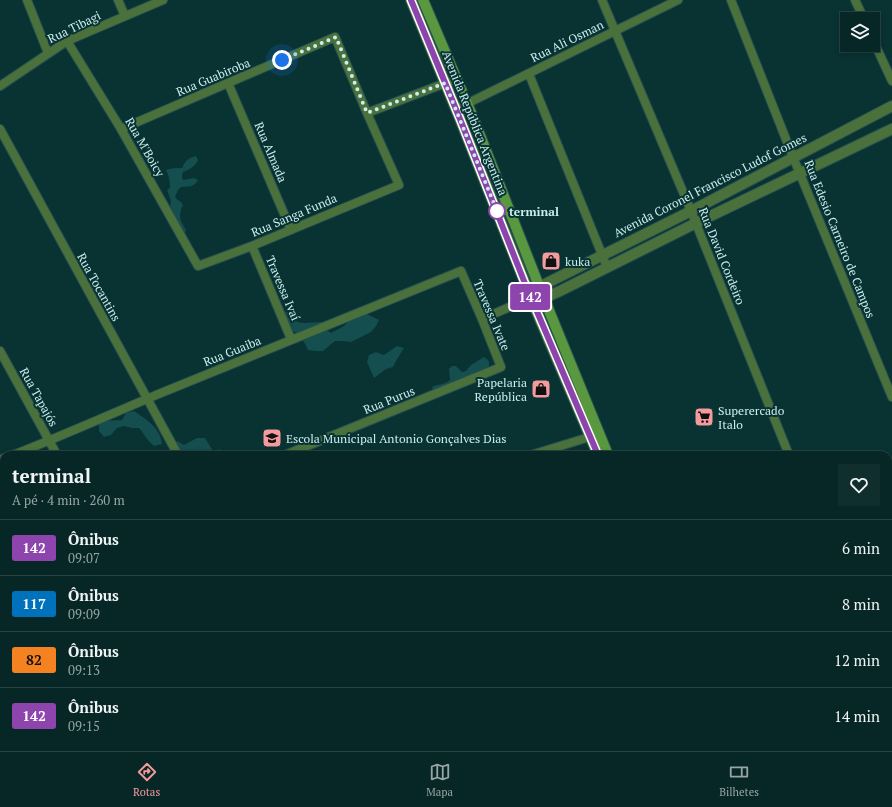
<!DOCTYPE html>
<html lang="pt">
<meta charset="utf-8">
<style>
body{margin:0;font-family:"PT Serif",serif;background:#102e2e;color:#f1f3f6;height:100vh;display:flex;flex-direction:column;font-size:15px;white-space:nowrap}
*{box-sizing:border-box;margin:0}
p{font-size:13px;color:#98a5a7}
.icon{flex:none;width:22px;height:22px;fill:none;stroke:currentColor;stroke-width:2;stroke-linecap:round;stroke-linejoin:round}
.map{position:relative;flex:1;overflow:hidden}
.side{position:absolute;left:0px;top:451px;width:892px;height:300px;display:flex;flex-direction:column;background:#072626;border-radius:12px 12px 0 0;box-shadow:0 2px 6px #0003,0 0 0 1px #284343}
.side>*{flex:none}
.badge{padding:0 8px;border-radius:3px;font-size:14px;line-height:26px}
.tools{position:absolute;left:840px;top:12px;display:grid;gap:8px}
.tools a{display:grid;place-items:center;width:40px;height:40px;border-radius:0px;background:#072626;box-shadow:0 2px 6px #0003,0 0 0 1px #284343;font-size:20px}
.you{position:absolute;width:20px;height:20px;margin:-10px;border:3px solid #fff;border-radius:50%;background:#1a73e8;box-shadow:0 0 0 6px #1a73e833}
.map>.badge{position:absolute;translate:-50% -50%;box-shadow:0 0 0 2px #fff}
.round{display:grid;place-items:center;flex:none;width:42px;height:42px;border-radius:0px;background:#102e2e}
.overview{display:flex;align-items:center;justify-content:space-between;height:68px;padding:0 12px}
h1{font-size:19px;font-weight:700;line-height:30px}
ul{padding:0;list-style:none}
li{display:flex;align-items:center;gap:12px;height:56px;padding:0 12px;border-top:1px solid #284343}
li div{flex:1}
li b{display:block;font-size:15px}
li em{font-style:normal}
li .badge{min-width:44px;font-weight:700;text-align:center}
.tab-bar{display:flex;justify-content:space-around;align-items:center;height:56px;border-top:1px solid #284343;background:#072626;font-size:11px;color:#98a5a7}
.tab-bar a{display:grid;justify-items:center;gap:2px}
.tab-bar .active{color:#f59b9e}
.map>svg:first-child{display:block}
.green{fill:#144e4f}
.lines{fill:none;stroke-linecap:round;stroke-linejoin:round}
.minor-casing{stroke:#285051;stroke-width:10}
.tertiary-casing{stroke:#285051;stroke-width:12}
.secondary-casing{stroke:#285051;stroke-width:12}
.minor{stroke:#4a713b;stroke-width:8}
.tertiary{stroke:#4a713b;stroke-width:10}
.secondary{stroke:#59983f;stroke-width:10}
.line-casing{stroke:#fff;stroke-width:9}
.line{stroke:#8e44ad;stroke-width:6}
.walk{stroke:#caeded;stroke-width:4;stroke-dasharray:0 7.2}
.stop-dot{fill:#fff;stroke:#8e44ad;stroke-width:2}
.labels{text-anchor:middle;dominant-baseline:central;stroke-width:4;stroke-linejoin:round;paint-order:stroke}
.street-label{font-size:12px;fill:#caeded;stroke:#093233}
.stop-label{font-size:12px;font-weight:bold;fill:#caeded;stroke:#093233;text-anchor:start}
.poi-label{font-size:12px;fill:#caeded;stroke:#093233;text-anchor:start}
</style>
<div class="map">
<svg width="892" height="751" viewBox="0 0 892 751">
<rect width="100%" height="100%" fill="#093233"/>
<!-- green -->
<path class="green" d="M196,156L198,160C195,167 190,169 183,172L182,176L183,180L194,178L198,180C194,188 188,186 181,187L178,190L175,197L178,200L181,202L183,205C180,210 179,218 182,223C185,229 188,229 183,236L170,209L171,201L167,190L170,188C170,183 169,175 166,170C171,168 177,168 182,168C186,160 188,158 196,156Z
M286,311L293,314L297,322L304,323L321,322L325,329L331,333L344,326L355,314L363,312L379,320L376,326L371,332L351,342L343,341H335L323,351H315L308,350C306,345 303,340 300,336C289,326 281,330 286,311Z
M397,346L404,348L396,361L393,367L386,369L374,378L367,362L369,355L376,352L384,355Z
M484,357L487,359L489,362V366C481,376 471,371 465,379L434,393L432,387C438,384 445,385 450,380L449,369L452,366H456L462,372L466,371L471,365Z
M134,411C147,420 160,427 162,444L154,446C147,440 145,435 139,428H132L124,426L117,428L111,435L104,437L99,431V424C108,419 112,421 122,420L126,413Z
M197,438H205L213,451L220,449L224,455H179L176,449L177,441L184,445Z"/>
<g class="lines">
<!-- minor casing -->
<g class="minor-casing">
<path id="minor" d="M27,0L48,53
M118,0L125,16
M602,0L691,211L789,455
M731,0L793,157L892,397
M855,0L864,19
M873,40L892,81
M67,41L121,129L198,266L252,246L399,185L367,113L335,37L121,129
M529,74L607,267
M228,83L291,230
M0,86L67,41L163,0
M456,109L678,0
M367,113L456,79
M0,129L178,455
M252,246L291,339
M482,319L521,302L533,303
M0,351L57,455
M13,455C62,436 111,414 161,393C260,352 361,312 461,271L482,319L501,367L285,455
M531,455L596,435
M0,460L4,458
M0,558L4,566
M0,671L4,669
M888,699L892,709
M102,747L104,751
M214,747L216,751
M423,747L425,751
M514,747L515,751
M606,747L607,751
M42,751L50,747
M310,751L317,747"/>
</g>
<!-- tertiary casing -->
<g class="tertiary-casing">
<path id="tertiary" d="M529,292L691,211L892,106
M533,303L560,291L696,223L892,129"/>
</g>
<!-- secondary casing -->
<g class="secondary-casing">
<path id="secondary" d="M411,0L460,119L533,303L598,455
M423,0L472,115L539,286L608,455
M713,747L715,751
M726,747L728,751"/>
</g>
<!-- minor -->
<use href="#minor" class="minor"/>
<!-- tertiary -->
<use href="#tertiary" class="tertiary"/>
<!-- secondary -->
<use href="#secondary" class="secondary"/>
</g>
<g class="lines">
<!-- line casing -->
<g class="line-casing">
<path id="line" d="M411,0L460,119L524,281L598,455"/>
</g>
<!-- line -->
<use href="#line" class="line"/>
<!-- walk -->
<path class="walk" d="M282,60L336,37L367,113L445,83L497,211"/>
</g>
<!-- icons -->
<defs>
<g id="shop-square" transform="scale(1)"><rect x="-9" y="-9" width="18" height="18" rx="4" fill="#f59b9e" stroke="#093233"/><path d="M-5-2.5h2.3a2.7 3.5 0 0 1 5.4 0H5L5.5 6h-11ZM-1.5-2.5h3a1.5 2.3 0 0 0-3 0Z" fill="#111"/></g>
<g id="supermarket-square" transform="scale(1)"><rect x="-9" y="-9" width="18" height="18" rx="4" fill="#f59b9e" stroke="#093233"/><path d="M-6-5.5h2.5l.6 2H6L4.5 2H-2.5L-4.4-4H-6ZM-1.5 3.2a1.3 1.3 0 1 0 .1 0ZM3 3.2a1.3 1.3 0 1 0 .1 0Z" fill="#111"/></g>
<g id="school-square" transform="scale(1)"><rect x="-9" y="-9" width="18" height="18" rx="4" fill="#f59b9e" stroke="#093233"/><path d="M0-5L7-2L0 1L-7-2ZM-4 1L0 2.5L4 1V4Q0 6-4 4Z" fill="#111"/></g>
</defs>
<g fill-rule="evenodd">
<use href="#shop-square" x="551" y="261"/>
<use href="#shop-square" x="541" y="389"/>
<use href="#supermarket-square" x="704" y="417"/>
<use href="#school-square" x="272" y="438"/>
</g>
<!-- markers -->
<circle class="stop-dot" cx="497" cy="211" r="8"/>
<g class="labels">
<!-- street labels -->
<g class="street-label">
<text transform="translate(74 27) rotate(-26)">Rua Tibagi</text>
<text transform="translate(567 41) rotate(-26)">Rua Ali Osman</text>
<text transform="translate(213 77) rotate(-23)">Rua Guabiroba</text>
<text transform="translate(475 123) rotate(68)">Avenida República Argentina</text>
<text transform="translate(145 147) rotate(60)">Rua M'Boicy</text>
<text transform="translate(271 152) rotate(67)">Rua Almada</text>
<text transform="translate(710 185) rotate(-27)">Avenida Coronel Francisco Ludof Gomes</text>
<text transform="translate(294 215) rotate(-23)">Rua Sanga Funda</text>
<text transform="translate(840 239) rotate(68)">Rua Edesio Carneiro de Campos</text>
<text transform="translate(722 256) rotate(68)">Rua David Cordeiro</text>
<text transform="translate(99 287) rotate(61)">Rua Tocantins</text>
<text transform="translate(283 288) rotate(67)">Travessa Ivaí</text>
<text transform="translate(492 315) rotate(67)">Travessa Ivate</text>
<text transform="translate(232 351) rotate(-22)">Rua Guaiba</text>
<text transform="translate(39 397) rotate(61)">Rua Tapajós</text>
<text transform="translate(389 400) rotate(-22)">Rua Purus</text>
</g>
<!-- stop labels -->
<g class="stop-label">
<text x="509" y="211">terminal</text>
</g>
<!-- poi labels -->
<g class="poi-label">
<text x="565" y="261">kuka</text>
<text x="527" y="382" text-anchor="end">Papelaria<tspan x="527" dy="14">República</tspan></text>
<text x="718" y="410">Superercado<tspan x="718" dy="14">Italo</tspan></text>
<text x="286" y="438">Escola Municipal Antonio Gonçalves Dias</text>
</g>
</g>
</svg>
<div class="tools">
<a><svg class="icon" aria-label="layers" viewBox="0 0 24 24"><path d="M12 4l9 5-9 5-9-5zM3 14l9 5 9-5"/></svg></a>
</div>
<div class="you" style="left:282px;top:60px"></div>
<b class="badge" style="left:530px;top:297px;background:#8e44ad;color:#fff">142</b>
<section class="side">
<div class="overview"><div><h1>terminal</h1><p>A pé · 4 min · 260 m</p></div><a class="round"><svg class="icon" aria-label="heart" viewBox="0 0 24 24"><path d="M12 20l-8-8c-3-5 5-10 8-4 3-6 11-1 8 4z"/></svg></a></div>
<ul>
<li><span class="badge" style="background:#8e44ad;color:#fff">142</span><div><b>Ônibus</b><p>09:07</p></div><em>6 min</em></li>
<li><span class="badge" style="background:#0072bc;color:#fff">117</span><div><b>Ônibus</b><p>09:09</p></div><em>8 min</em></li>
<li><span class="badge" style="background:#f58220;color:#111">82</span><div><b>Ônibus</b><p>09:13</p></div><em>12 min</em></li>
<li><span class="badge" style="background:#8e44ad;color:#fff">142</span><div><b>Ônibus</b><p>09:15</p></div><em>14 min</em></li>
</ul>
</section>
</div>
<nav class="tab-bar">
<a class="active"><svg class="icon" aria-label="directions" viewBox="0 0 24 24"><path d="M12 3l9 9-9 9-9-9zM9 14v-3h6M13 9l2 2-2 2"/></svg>Rotas</a>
<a><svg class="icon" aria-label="map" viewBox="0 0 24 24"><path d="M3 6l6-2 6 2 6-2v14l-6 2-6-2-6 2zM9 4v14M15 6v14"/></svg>Mapa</a>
<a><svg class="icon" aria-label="tickets" viewBox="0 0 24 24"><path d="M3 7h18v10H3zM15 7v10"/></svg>Bilhetes</a>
</nav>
